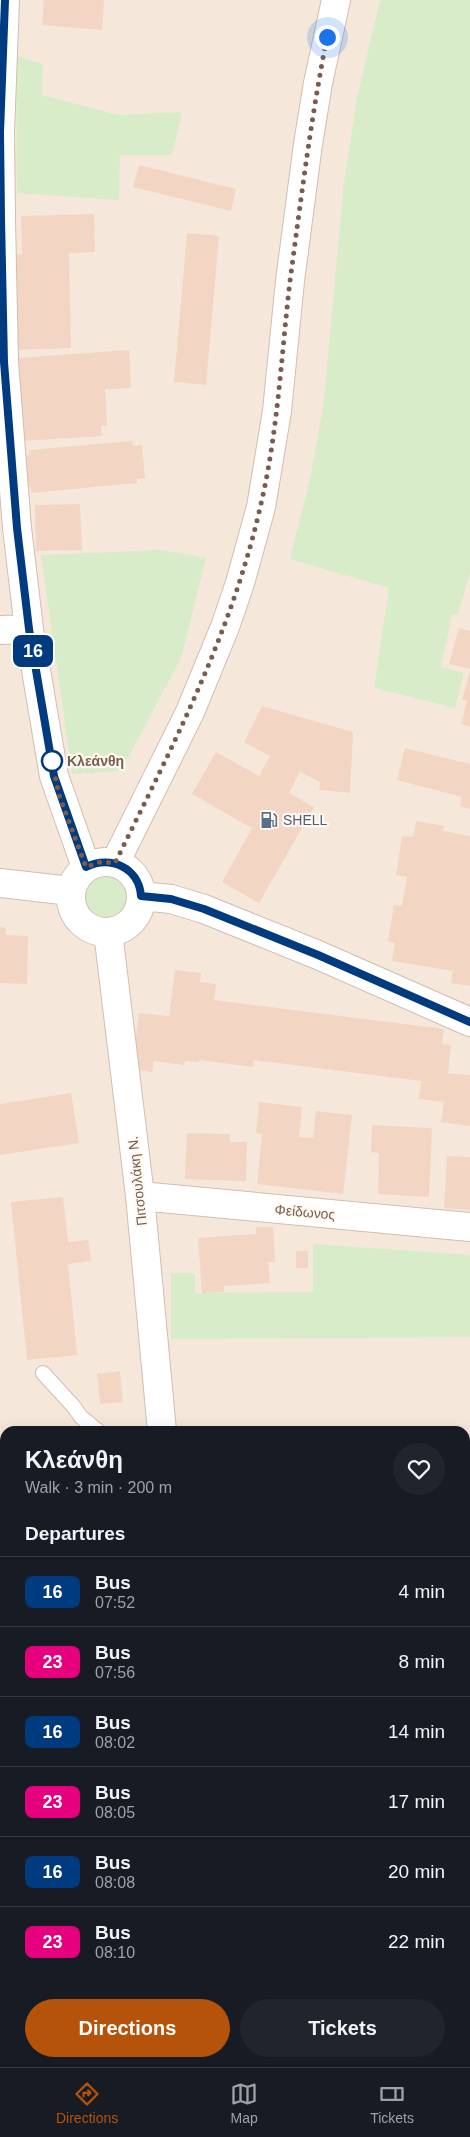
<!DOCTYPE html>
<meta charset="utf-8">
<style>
body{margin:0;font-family:Arial,sans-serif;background:#20242c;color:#f1f3f6;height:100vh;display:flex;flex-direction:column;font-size:19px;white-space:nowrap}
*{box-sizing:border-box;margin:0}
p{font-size:16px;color:#9ea1a6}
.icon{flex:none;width:28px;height:28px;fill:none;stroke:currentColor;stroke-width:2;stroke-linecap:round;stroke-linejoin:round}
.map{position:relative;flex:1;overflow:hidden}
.side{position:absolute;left:0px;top:1426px;width:470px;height:641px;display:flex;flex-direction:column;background:#171b24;border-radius:15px 15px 0 0;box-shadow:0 5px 20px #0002}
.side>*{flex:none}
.badge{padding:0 10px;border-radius:8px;font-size:18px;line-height:32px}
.you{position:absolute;width:25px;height:25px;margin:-12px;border:4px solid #fff;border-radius:50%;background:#1a73e8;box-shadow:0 0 0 8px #1a73e833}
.map>.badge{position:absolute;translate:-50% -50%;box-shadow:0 0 0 2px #fff}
h2{padding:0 25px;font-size:19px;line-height:45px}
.round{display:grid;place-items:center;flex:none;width:52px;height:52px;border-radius:26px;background:#20242c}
.head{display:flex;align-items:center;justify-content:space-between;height:85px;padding:0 25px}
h1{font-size:24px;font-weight:600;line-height:38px}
.action{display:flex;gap:10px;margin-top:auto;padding:10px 25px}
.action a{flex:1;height:58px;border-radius:30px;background:#b45309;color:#fff;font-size:20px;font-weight:600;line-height:58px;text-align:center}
.action a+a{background:#20242c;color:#f1f3f6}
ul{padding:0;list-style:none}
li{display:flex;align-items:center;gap:15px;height:70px;padding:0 25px;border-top:1px solid #363941}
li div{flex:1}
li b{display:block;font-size:19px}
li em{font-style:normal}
li .badge{min-width:55px;font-weight:700;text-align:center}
.tabs{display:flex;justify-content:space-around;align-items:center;height:70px;border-top:1px solid #363941;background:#171b24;font-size:14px;color:#9ea1a6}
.tabs a{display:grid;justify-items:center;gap:2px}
.tabs .selected{color:#b45309}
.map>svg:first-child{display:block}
.residential{fill:#f5e8da;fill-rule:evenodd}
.green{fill:#d8ecc9}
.building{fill:#f3d5c3}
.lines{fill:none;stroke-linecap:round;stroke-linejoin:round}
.lane-casing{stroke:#d1beb0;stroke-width:16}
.street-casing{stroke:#d1beb0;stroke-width:30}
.lane{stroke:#fff;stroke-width:14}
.street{stroke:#fff;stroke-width:28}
.line-casing{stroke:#fff;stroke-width:11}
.line{stroke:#003b80;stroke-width:8}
.walk{stroke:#7a5c4d;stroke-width:5;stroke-dasharray:0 9}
.stop-dot{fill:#fff;stroke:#003b80;stroke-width:2.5}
.labels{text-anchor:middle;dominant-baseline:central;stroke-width:4.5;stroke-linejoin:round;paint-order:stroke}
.stop-label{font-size:14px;font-weight:bold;fill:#7a5c4d;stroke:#fffaf3;text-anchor:start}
.service-label{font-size:14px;fill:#4e5e75;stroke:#fffaf3;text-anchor:start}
.street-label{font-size:14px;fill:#7a5c4d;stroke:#fffaf3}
</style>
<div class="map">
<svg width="470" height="2067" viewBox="0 0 470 2067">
<rect width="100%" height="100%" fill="#fdf6ec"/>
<!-- residential -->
<path class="residential" d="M0,0H470V2067H0ZM5,1431H465V2062H5Z"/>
<!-- green -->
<path class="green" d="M380,0H470V572L458,614L452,615L441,667L464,673L455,708L374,688L389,588L290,559L309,484L323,409L344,182L357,98Z
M16,56L43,64L42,95L118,115L182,112L172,155H120L119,200L17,193Z
M162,550L206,558L182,656L121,771L72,774L41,555Z
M83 897a23 23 0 1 1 46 0a23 23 0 1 1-46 0Z
M313,1244L470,1255V1337L171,1339V1273H195V1293L313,1292Z
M465,1590H470V1675H465Z"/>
<!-- building -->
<path class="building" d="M44,0H104L102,30L42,25Z
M139,165L236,189L231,211L133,187Z
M94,214L95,252L69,253L71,348L11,350L9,255L22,254L21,216Z
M187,233L219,236L206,385L174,382Z
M129,350L131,388L105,389L107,426H101L102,436L22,441L17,358Z
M132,441L133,446L142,445L145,478L137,479V483L31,493V487L25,488L22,456L30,455L29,450Z
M80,504L82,550L36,551L35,505Z
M459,628L470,631V669L449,664Z
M470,671V727L461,724L467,701L462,700Z
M262,706L353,732L350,793L319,790L320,782L300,772L289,793L314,807L259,903L222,882L252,828L192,794L216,752L259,776L270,756L244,742Z
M405,748L470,764V809L460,806L462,797L397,780Z
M416,821L444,826L443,831L470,836V986L451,983L453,971L392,961L395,943L388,941L394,905L402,906L407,877L396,875L402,836L413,837Z
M0,927L6,928V935L28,936L27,984L0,983Z
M175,970L201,973L200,982L216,984L214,1000L444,1029L442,1044L451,1045L448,1073L470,1075V1126L441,1122L444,1102L419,1099L421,1081L254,1060L253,1067L199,1060V1062L185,1061L184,1065L154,1061L152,1072L132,1069L139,1013L169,1016Z
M71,1093L79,1143L0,1155V1104Z
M259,1102L302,1107L299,1137L313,1138L316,1111L352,1115L343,1194L257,1184L262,1134L256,1133Z
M372,1125L432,1128L429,1197L378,1194L379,1153L371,1152Z
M187,1133L230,1134V1142H247L246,1181L185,1179Z
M447,1156L470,1157V1210L444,1208Z
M63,1197L68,1242L88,1240L91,1261L68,1264L77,1355L27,1360L11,1202Z
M256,1227H273L275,1262H268L270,1283L224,1286V1292L202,1293L198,1238L256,1234Z
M296,1251H308V1268H296Z
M120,1371L123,1402L100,1404L97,1374Z
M470,1504V1551L465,1552V1505Z
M465,1705H470V1750H465Z
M0,2015L5,2017V2062H157L168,2067H0Z
M357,2062H413V2063L398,2067H359Z"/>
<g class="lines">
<!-- lane casing -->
<g class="lane-casing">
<path id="lane" d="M43,1373L74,1407L81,1417L98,1431"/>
</g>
<!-- street casing -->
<g class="street-casing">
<path id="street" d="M5,0L0,132L1,219L4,362L17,528L29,629L54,776L86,867
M0,630L29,629
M71 897a35 35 0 1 1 70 0a35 35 0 1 1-70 0Z
M115,863L190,712L225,627L240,583L261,507L277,411L290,281L308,144L318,83L336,0
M0,883L71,891
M141,896L171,899L204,909L318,955L470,1022
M108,932L140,1196L162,1431
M140,1196L470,1227
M465,1459H470
M0,1593L5,1592
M465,1777H470
M305,2062L306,2067"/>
</g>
<!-- lane -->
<use href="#lane" class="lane"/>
<!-- street -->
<use href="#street" class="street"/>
</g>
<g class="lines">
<!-- line casing -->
<g class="line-casing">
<path id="line" d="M5,0L0,132L1,219L4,362L17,528L29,629L54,776L86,867C111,855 139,868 141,896L171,899L204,909L318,955L470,1022"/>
</g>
<!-- line -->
<use href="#line" class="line"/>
<!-- walk -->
<path class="walk" d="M52,761L59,795L86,867L100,862L115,863C172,747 231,635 260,508C278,433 281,357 290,281C301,199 311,118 327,37"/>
</g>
<!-- icons -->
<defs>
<g id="fuel-bare" transform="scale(1.35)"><path d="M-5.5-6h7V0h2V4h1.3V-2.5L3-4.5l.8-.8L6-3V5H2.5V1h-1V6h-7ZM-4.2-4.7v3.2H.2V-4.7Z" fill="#5c6f8a" stroke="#fffaf3" stroke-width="2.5" paint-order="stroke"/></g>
</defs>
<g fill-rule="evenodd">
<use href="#fuel-bare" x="269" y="820"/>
</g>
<!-- markers -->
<circle class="stop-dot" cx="52" cy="761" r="10"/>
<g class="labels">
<!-- stop labels -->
<g class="stop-label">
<text x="67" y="761">Κλεάνθη</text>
</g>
<!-- service labels -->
<g class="service-label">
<text x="283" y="820">SHELL</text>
</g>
<!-- street labels -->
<g class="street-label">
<text transform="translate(137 1181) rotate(-96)">Πιτσουλάκη Ν.</text>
<text transform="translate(305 1212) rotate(5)">Φείδωνος</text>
</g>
</g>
</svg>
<div class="you" style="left:327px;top:37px"></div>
<b class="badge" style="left:33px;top:651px;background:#003b80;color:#fff">16</b>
<section class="side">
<div class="head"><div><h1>Κλεάνθη</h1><p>Walk · 3 min · 200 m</p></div><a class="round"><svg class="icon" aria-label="heart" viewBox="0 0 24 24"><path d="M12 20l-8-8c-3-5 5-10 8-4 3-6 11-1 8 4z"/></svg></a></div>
<h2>Departures</h2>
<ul>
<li><span class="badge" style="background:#003b80;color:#fff">16</span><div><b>Bus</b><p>07:52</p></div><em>4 min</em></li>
<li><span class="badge" style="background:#e6007e;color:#fff">23</span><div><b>Bus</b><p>07:56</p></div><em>8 min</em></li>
<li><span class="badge" style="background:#003b80;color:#fff">16</span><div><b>Bus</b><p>08:02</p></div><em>14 min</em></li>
<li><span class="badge" style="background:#e6007e;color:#fff">23</span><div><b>Bus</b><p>08:05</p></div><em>17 min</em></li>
<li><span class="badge" style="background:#003b80;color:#fff">16</span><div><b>Bus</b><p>08:08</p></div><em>20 min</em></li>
<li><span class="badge" style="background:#e6007e;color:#fff">23</span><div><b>Bus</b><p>08:10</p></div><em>22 min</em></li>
</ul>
<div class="action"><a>Directions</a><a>Tickets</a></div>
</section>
</div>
<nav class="tabs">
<a class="selected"><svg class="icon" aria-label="directions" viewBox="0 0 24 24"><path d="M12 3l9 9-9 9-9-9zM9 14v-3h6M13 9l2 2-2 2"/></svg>Directions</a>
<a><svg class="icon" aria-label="map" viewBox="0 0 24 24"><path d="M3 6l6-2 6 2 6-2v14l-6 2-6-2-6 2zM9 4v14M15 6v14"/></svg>Map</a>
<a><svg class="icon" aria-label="tickets" viewBox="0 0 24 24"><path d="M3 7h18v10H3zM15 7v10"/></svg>Tickets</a>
</nav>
